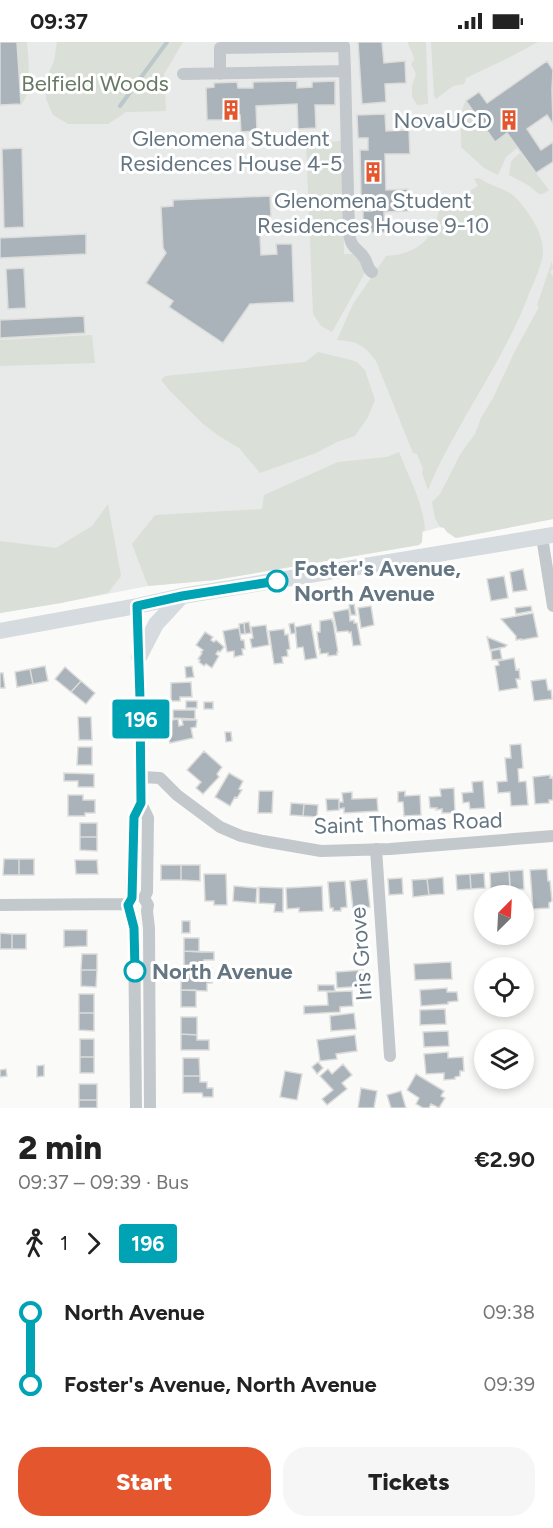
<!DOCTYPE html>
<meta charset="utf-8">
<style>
body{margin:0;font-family:Figtree,sans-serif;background:#f6f6f6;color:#222;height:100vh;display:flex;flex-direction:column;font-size:22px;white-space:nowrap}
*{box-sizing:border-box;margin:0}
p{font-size:20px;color:#767676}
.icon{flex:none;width:33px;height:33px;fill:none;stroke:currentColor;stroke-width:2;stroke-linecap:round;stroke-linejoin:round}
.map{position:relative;height:1066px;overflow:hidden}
.sheet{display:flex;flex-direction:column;background:#fff;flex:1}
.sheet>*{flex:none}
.badge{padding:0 12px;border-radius:4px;font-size:21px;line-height:39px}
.needle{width:39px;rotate:24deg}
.buttons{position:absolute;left:474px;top:843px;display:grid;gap:12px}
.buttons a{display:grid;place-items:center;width:60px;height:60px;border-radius:50%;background:#fff;box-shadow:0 3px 9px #0003;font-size:30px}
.map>.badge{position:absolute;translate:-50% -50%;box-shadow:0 0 0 3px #fff}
.legs{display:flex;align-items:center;gap:9px;height:66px;padding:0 18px;font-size:20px}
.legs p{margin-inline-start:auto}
.head{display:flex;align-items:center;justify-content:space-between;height:102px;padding:0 18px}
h1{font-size:33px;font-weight:800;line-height:45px}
.primary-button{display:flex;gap:12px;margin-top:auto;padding:12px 18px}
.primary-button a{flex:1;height:69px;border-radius:24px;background:#e4572e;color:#fff;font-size:24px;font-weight:800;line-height:69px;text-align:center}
.primary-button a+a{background:#f6f6f6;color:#222}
ul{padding:0 18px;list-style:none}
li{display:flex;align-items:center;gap:21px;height:72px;font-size:22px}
li i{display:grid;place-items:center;width:9px;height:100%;margin:0 8px;background:currentColor}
li i::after{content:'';width:15px;height:15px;margin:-8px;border:4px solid;border-radius:50%;background:#fff}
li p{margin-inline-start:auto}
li:first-child i{background:linear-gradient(#0000 50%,currentColor 0)}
li:last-child i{background:linear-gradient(currentColor 50%,#0000 0)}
.status{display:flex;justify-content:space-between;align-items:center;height:42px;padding:0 30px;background:#fff;direction:ltr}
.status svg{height:16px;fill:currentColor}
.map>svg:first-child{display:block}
.built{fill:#e8e9e9}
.green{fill:#dadfd7}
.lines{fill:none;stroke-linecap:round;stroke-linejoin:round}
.stream{stroke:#bbc7cb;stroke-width:4}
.building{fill:#aab3b9;stroke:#dcdcda;stroke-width:1.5}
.street{stroke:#c3c8cc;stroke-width:12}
.secondary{stroke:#d6dbdf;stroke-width:16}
.line-1-casing{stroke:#fff;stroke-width:14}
.line-1{stroke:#00a3b4;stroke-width:9}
.stop-1-dot{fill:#fff;stroke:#00a3b4;stroke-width:3}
.labels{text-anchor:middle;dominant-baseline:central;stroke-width:6;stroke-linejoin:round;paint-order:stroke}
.park-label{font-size:22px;fill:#687a64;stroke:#fff}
.poi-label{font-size:22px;fill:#657683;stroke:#fff}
.stop-label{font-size:22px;font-weight:bold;fill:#657683;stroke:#fff;text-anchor:start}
.street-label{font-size:22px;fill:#657683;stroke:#fff}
</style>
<div class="status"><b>09:37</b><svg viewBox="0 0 49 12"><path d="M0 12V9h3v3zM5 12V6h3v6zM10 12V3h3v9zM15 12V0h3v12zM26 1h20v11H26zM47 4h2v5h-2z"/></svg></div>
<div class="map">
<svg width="553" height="1066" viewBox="0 0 553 1066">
<rect width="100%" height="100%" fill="#fafaf8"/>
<!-- built -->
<path class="built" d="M0,0H553V477L456,496L447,490L444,486L440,485L423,490L422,500L419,503L215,538L148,544L61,561L0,571Z"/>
<!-- green -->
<path class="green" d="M17,0H27C28,14 33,52 21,62Z
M57,0H183L164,32L166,69L126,70L108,82H68L53,73L46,57L45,40L54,19Z
M408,0H426L428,62L417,63L412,55V44L416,32L411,22L414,18C413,8 409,8 408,0Z
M431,0H538L508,16L466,36L464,42L453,44L436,57L434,54Z
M466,59L495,99L507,91L517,106L506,115L498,133L484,126L461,105C462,91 458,71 466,59Z
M342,99L344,212H357L365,231L332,290L321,284L313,272L306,101Z
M520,111L549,148L543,152H539L528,143L509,133L511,119Z
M479,136C491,145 508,146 518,158C529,171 544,192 543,210C542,223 535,237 530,249C514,293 489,334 465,375C452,399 438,422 428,448L422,431L423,427L417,412L413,411L376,319C365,303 356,299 337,298L353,262L386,214C405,213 426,205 434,186C437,181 437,174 439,168L478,144L474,137Z
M552,219L553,227L550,230L553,234V477L456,496L447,490L444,486L440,485L435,476L432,460L440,452L461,411L475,392L481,376L493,356L515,309L539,265L537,263Z
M92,293L95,321L0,324V298Z
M318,310L351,318L357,320L365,328L375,358L368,375L355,394L337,400L316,411L260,431L239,406L219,394L203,382L171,350L161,338L165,334L305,320Z
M399,410C409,436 423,460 425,488L422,490V500L419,503L215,538L148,544L132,502L155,473L262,467L264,453L338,420L387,415Z
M108,462L121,534L108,551L61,561L0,571V499L56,506L92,484Z"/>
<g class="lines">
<!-- stream -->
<path class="stream" d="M120,64L167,0"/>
</g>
<!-- building -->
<path class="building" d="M0,0H17L21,62L0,63Z
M358,0H382L384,21L405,19L406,41L385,42L386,60L362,62Z
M547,19L553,28L552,48L553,82L547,73L527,87L541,108L553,100V120L536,131L507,91L495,100L466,59L479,50L487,61Z
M297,39V46L312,45V40L335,39V63H315L316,86L298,87L297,62L256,64L257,89L241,90L240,73H223V78H207L206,46L214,45V41L237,40L238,46H253V40Z
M385,72L386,89L409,88L410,112H385L386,148L408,147V169L384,170L385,190L363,191V169H372V160L371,155H361L360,108H368V96H358L357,73Z
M22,106L24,185L4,186L2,107Z
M270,154L271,174H259L261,213L277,212L276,202H292L294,260L250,262L223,301L169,265L173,259L146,241L166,211L163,206L161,165L173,164V158Z
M86,192V212L0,216V196Z
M24,226L26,266L8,267L6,227Z
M84,274L85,291L0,296V278Z
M523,527L527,548L513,550L510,530Z
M504,534L508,556L491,559L487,537Z
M354,562L356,573H351L349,563Z
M371,564L374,583L361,586L358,566Z
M531,564L532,569L516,572L515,566Z
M349,567L350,579L354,578V581H357L361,603L353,604L351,590L349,591L348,589L337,590L333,570Z
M533,571L538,595L521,598V597L516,598V594L501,577Z
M332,577V579H333L338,610H337V613L328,614V611L320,612V607H319L317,590H320V579Z
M249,580L251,591L245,592L244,581Z
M244,581L245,592H240L239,582Z
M294,581L296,591L291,592L289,582Z
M311,582L317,616L305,618L303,605L297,606L295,585Z
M266,583L269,603L252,606L250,597L253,596L251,585Z
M239,586L241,598H244L245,607H242L243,613L234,615V609L227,610L223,589Z
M284,587L285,593L288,592L290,607L287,608L288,614L282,615L283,621L274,622L269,589Z
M205,590L213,595L211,598L214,600L216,598L224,605L220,610L218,609L216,612L219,614L212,626L206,622L204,624L199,620L200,618L198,617L202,611L201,610L203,608L196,603Z
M487,595L507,603L505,605L490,608Z
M500,607L502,617L492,618L491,609Z
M514,616L516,628L519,627L520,637H516L518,646L499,649L495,624L499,623L498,619Z
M45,624L48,639L33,642L30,627Z
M192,624L194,635L186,636L185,625Z
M65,625L81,639L71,650L55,637Z
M30,627L33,642L17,645L15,630Z
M0,631H3L5,646H0Z
M546,637L548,648H551L552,657L534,659L531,639Z
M81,639L95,651L86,662L71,650Z
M191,640L192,655H180V659H171V641Z
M186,659H197V666H186Z
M204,660H213V667H204Z
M173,668H195V677L173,676Z
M78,675H91L92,698H79Z
M178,677L179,684L183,683L182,678H197L196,685L191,686L193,696L170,701L167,692H165V679Z
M225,690H231L232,699L226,700Z
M521,702L523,726L518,727L519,740L526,739L528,763L511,764L510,750L498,751L497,740L507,739L505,716H511L510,703Z
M78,705H92V723H77Z
M204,709L222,725L217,732L219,735L203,752L196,746L201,740L187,728Z
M64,731L94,732V745H78V739H64Z
M229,731L243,739L239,747L242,748L237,756L235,755L230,764L215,755Z
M550,733V736L553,735V758H549V761L535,762L533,735Z
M483,739L485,766L470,767L469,760L463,761L462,751L473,750L472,740Z
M454,746L455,771H442V767L436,768L437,766H430L429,755L441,754L440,747Z
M259,749H273L272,771H258Z
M405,749V754L420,753L421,773L404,774L403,760H398V750Z
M352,750V757L377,756L378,769L344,771V766L339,767V760H343L342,751Z
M68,753H83V758H95V771H85V774H68Z
M326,757H339V768L327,769Z
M291,761L304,762L303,774L290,773Z
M304,762L318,763L317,775L303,774Z
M80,781H97V795H80Z
M80,795H97V809L80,808Z
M4,817H19V833H3Z
M19,817H34V833H19Z
M75,818H97L98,832H76Z
M161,823H181V838H161Z
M181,823H200V839L181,838Z
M547,827L548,839H550L552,859L549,861V866L533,867L530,828Z
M523,828L524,847L510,848L509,829Z
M509,829L511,854H491L490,831Z
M484,831L485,846L471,847L470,832Z
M204,832H226L227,863H214V859H205Z
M470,832L471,847L457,848L456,833Z
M443,835L444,852L429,853L427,837Z
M402,836L403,852L389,853L388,837Z
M367,837L370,865L353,867L350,839Z
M427,837L429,853L413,855L412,838Z
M345,839L347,865L341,866V869H333V866H330L328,840Z
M234,844L257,846L256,861L233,859Z
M322,844L323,869L299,870V866L287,867L286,846Z
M259,845L283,846V870H274L275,862L259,861Z
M182,879H190V891H182Z
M64,888H87V904L64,905Z
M0,891L12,892V907H0Z
M12,892H26V907H12Z
M184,896H199V910L184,909Z
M184,909L214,910V918H204V924L184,923Z
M82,912H97V928H81Z
M451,920L452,937L415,938L414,922Z
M201,926H212V941H207V949L181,948V931H200Z
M81,928H97L96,945L81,944Z
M363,928L364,944L337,946L336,930Z
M318,943H334L335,949H318Z
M447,946V950H457L458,959L448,960V962L421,964L420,948Z
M181,948H196V965H181Z
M352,949L353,964L340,965V970L304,972V964L328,963L327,950Z
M79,952H94V971H79Z
M445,967L446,982L420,983V968Z
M79,971H94V989L79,988Z
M354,971L356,987L331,989L330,974Z
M181,975H197V993L181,992Z
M448,989L449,1004L424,1005L423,990Z
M181,992L197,993V998H209V1008H181Z
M355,993L357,1009L336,1012L337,1017L320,1019L317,998Z
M80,997H94V1015H80Z
M448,1010V1016L463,1015L464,1029H460V1034L455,1035V1037L444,1038V1031L426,1032L424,1012Z
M80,1015H94V1031H80Z
M183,1016H199L200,1034H183Z
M318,1020L323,1026L317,1032L312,1025Z
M343,1022L352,1033L342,1041L347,1047L327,1063L322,1057L333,1048L320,1034L328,1027L332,1032Z
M44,1023V1034L37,1035V1024Z
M6,1027L7,1034L0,1035V1028Z
M285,1029L302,1032L297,1058L280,1055Z
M416,1032L444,1049L441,1054L445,1056L439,1066L431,1062L429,1066H423L416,1062L419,1056L407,1048Z
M183,1034H200V1040H207V1046H213V1055H203L202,1051H183Z
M79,1042H97V1058H79Z
M361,1046L377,1049L374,1066H358Z
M401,1049L406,1066H391L387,1053Z
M79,1058H97V1066H79Z"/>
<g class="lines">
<!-- street -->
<path class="street" d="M345,29L349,192C352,209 358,205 365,217C368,222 367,226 372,230
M183,32L345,29L344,4L220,6V32
M542,495L553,564
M137,564L139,615L141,761L148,776L147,850L144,856L148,863L147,869L149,886L150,1066
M142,735L160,736L177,753L220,785L241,794L263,799L321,809L390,807L553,794
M376,807L390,1014
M0,863L128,862
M136,1066L134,886L128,863L131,856L134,775L141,761"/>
<!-- secondary -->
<path class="secondary" d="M0,589L137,564L182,554L553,493
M139,615L156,582L182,554"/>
</g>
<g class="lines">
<!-- line-1 casing -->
<g class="line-1-casing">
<path id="line-1" d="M135,929L134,886L128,863L132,856L134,775L141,761L140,657L137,564L182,554L277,539"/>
</g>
<!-- line-1 -->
<use href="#line-1" class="line-1"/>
</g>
<!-- icons -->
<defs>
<g id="building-bare" transform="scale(1.62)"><path d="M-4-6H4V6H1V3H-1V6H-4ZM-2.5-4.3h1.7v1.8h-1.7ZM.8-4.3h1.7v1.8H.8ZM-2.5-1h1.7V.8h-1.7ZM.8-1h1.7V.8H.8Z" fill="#e4572e" stroke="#fff" stroke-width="2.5" paint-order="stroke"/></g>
</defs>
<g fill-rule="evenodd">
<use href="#building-bare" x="231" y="68"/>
<use href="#building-bare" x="509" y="78"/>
<use href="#building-bare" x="373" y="130"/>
</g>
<!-- markers -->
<g class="stop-1-dot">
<circle cx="277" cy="539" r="10"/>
<circle cx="135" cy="929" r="10"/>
</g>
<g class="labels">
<!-- park labels -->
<g class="park-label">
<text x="95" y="41">Belfield Woods</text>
</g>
<!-- poi labels -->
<g class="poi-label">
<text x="492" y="78" text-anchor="end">NovaUCD</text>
<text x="231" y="96">Glenomena Student<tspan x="231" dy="25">Residences House 4-5</tspan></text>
<text x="373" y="158">Glenomena Student<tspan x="373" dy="25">Residences House 9-10</tspan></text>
</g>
<!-- stop labels -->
<g class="stop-label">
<text x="294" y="526">Foster's Avenue,<tspan x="294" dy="25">North Avenue</tspan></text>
<text x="152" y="929">North Avenue</text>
</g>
<!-- street labels -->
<g class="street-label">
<text transform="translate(408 781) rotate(-2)">Saint Thomas Road</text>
<text transform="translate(361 912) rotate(-94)">Iris Grove</text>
</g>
</g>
</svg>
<div class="buttons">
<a><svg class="needle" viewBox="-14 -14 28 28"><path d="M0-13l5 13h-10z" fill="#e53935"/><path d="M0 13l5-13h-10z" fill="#767676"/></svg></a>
<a><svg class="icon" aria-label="locate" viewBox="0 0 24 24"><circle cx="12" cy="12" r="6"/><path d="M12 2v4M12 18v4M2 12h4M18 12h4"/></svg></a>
<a><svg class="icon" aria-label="layers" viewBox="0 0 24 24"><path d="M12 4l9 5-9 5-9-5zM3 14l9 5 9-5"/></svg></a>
</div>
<b class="badge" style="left:141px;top:677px;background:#00a3b4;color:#fff">196</b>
</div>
<section class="sheet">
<div class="head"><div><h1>2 min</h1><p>09:37 – 09:39 · Bus</p></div><b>€2.90</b></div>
<div class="legs"><svg class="icon" aria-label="walk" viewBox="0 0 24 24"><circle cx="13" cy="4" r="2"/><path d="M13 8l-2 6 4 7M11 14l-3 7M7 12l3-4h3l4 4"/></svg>1<svg class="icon" aria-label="forward" viewBox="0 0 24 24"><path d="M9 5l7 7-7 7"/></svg><b class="badge" style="background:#00a3b4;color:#fff">196</b></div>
<ul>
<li><i style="color:#00a3b4"></i><b>North Avenue</b><p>09:38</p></li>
<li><i style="color:#00a3b4"></i><b>Foster's Avenue, North Avenue</b><p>09:39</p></li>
</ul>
<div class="primary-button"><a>Start</a><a>Tickets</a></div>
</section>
